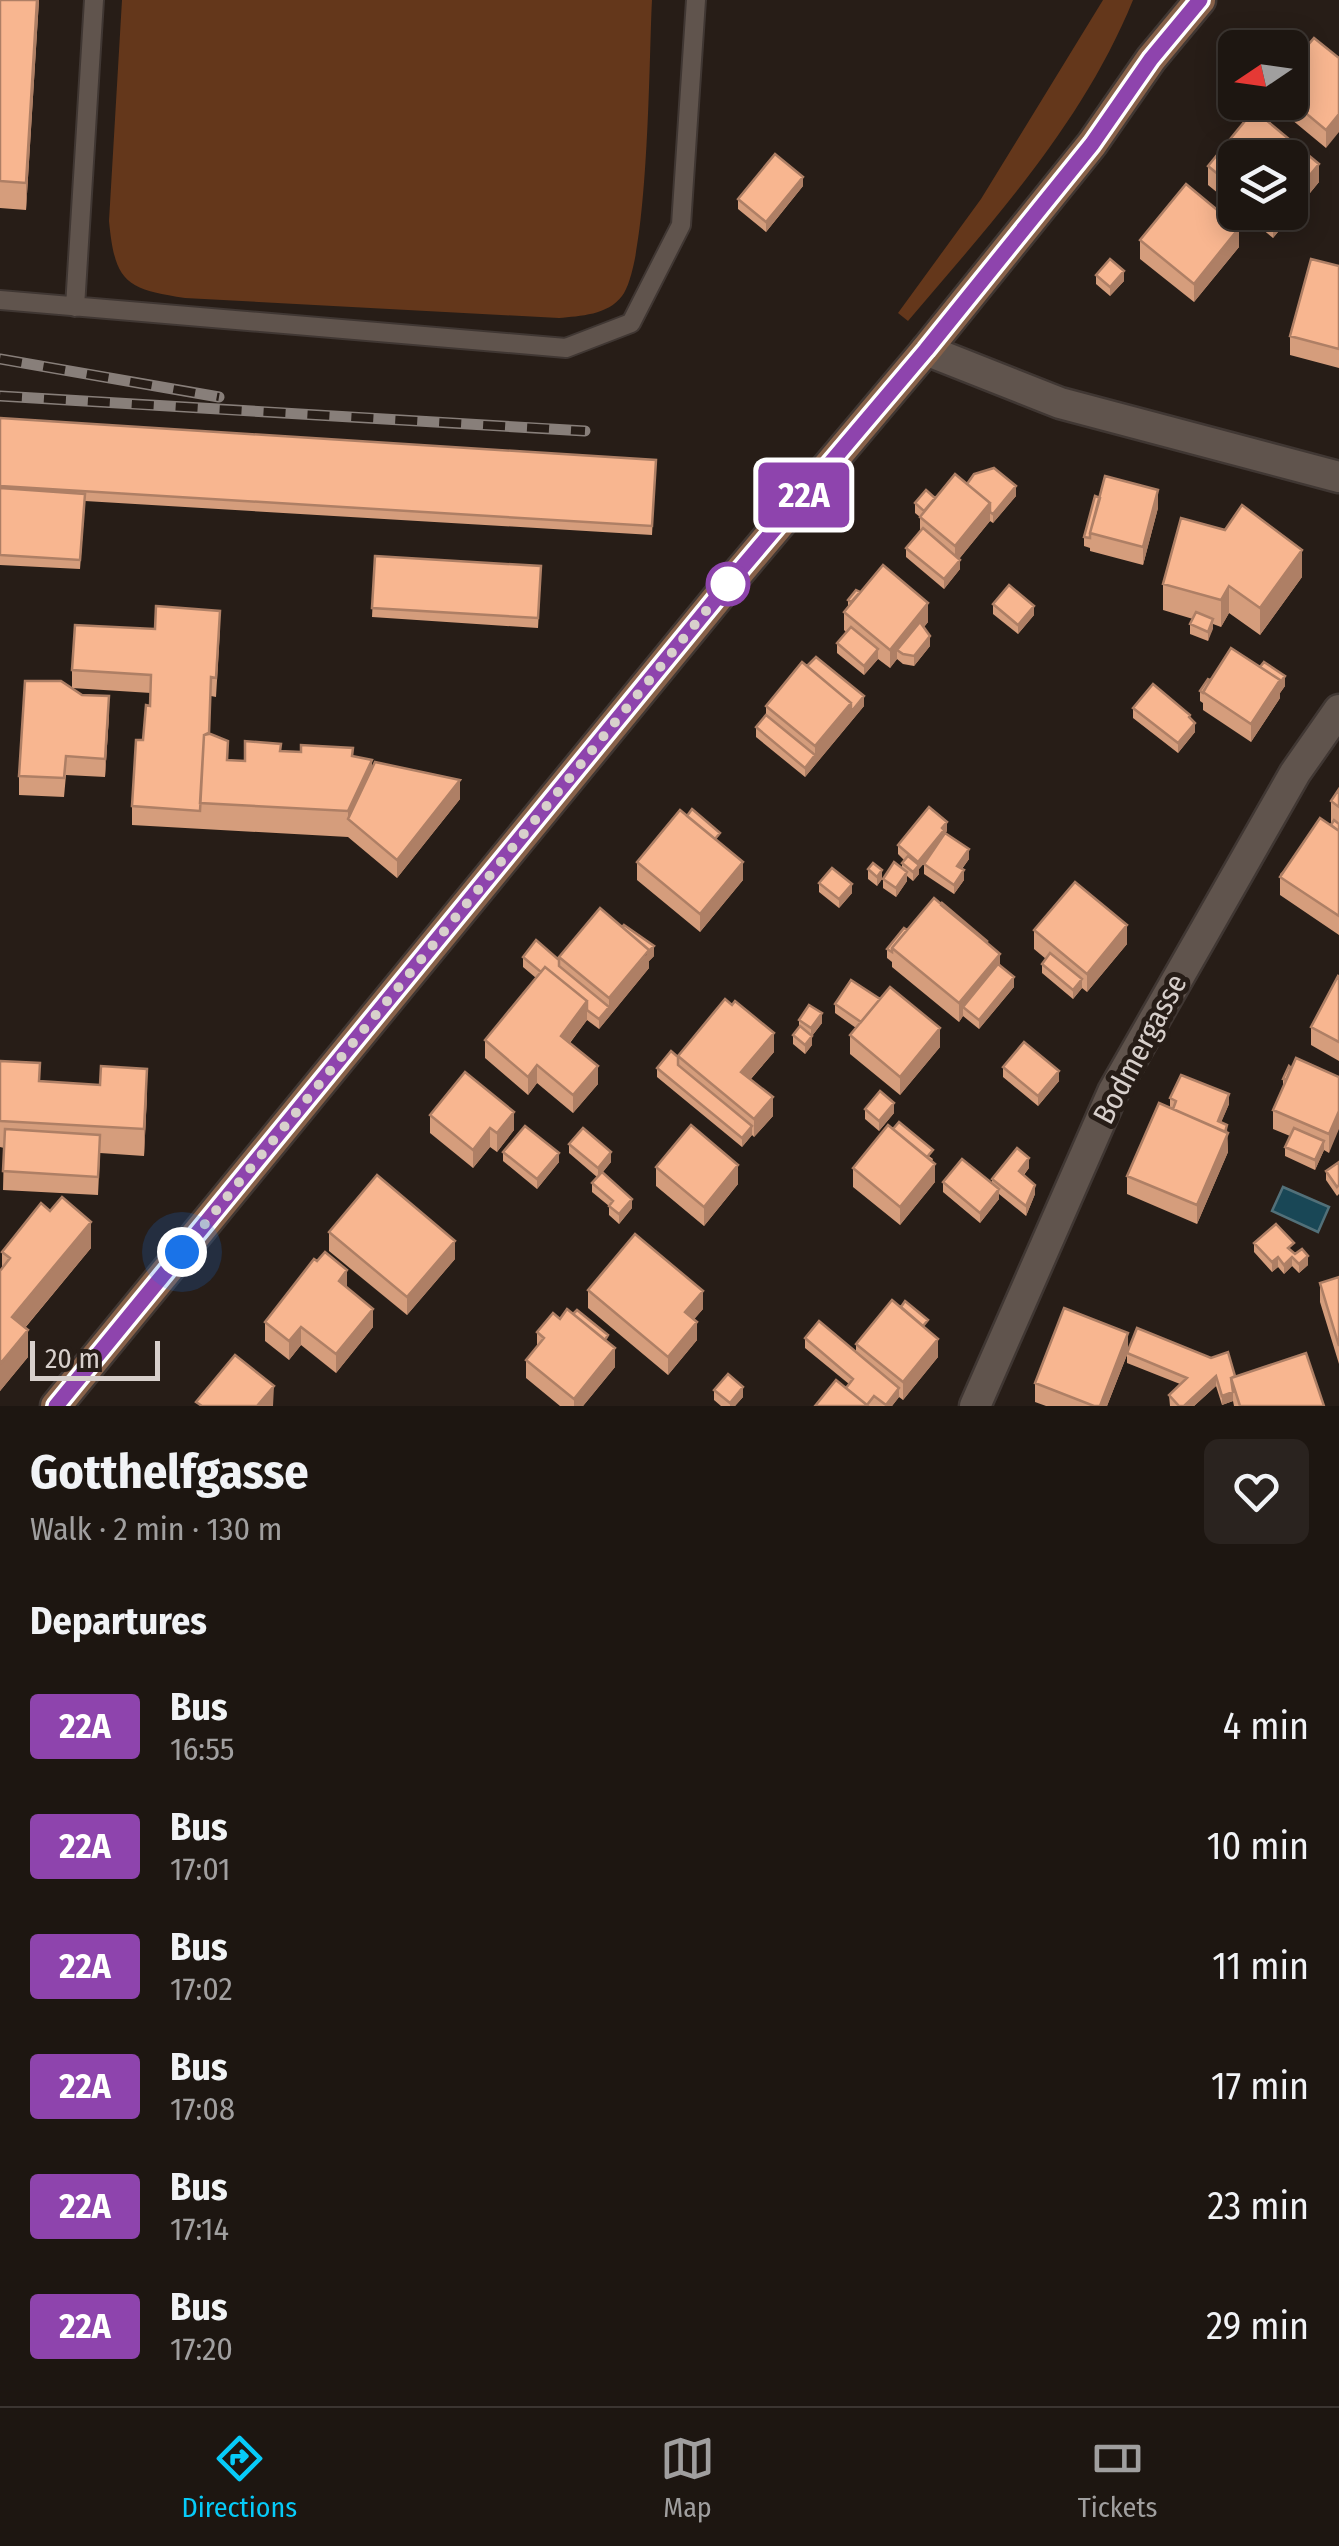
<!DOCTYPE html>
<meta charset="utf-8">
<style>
body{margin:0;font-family:"Fira Sans Condensed",sans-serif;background:#2a231f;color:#f1f3f6;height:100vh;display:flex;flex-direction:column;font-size:38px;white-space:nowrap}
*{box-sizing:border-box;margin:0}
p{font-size:32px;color:#a09f9f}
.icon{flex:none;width:55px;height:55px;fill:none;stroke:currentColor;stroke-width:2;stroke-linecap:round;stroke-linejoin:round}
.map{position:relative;height:1406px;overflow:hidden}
.sheet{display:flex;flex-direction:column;background:#1d1611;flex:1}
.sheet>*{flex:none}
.badge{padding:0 20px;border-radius:8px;font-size:35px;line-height:65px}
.needle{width:65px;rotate:257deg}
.fabs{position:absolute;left:1218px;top:30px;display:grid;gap:20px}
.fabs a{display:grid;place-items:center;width:90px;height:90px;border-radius:15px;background:#1d1611;box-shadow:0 5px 25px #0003,0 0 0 2px #3b3531;font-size:50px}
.scale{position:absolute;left:30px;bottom:25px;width:130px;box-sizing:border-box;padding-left:10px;border:5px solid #d8d0cc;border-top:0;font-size:28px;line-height:35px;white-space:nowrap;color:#d8d0cc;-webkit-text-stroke:8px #271d17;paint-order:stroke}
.you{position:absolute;width:50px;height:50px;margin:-25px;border:8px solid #fff;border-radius:50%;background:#1a73e8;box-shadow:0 0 0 15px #1a73e833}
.map>.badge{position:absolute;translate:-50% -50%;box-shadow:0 0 0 5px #fff}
h2{padding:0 30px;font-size:38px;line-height:90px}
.round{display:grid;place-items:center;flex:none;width:105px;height:105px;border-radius:15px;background:#2a231f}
.overview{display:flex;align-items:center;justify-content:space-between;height:170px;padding:0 30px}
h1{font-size:48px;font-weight:700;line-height:75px}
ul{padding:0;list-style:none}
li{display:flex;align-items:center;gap:30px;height:120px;padding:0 30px}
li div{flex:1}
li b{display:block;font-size:38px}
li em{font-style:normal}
li .badge{min-width:110px;font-weight:700;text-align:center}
.tab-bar{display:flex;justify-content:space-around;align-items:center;height:140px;border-top:2px solid #3b3531;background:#1d1611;font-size:28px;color:#a09f9f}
.tab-bar a{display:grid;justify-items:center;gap:5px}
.tab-bar .on{color:#07cbf9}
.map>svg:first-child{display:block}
.green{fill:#64371b}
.water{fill:#194756;stroke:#527079;stroke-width:2.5}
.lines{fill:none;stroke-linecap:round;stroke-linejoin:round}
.lane-casing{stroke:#403733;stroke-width:22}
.street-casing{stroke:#403733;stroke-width:35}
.secondary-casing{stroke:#403733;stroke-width:35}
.lane{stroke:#60544d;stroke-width:18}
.street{stroke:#60544d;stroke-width:30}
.secondary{stroke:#876149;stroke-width:30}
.rail-casing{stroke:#887f7a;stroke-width:11}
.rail{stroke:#271d17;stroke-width:8;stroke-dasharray:22;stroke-linecap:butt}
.wall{fill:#d59d7c}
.shaded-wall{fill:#ae7f65}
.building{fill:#f8b690;stroke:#ae7f65;stroke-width:2.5}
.line-casing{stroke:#fff;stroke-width:22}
.line{stroke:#8e44ad;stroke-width:15}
.walk{stroke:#d8d0cc;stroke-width:10;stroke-dasharray:0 18}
.stop-dot{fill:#fff;stroke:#8e44ad;stroke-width:5}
.labels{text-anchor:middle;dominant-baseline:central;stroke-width:10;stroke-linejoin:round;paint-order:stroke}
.street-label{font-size:30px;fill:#d8d0cc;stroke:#271d17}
</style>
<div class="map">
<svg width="1339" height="1406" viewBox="0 0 1339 1406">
<rect width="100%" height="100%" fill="#271d17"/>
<!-- green -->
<path class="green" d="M122,0H652C649,55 649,261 622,296C608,315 580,316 559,318L185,298C125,289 115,282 109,221Z
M1103,0H1133C1083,123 993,221 908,321L898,313L981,199Z"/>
<!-- water -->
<path class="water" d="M1283,1187L1329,1207L1318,1232L1272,1211Z"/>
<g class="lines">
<!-- lane casing -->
<g class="lane-casing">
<path id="lane" d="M0,300L566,348L631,323L681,225L696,0
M75,307L94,0"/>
</g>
<!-- street casing -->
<g class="street-casing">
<path id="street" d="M926,350L1060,403L1339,477
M975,1406L1113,1092L1295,773L1339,710"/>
</g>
<!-- secondary casing -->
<g class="secondary-casing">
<path id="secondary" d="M56,1406L723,591L926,350L1092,144L1151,59L1200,0"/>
</g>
<!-- lane -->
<use href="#lane" class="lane"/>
<!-- street -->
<use href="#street" class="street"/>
<!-- secondary -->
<use href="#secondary" class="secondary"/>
<!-- rail casing -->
<g class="rail-casing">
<path id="rail" d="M0,359L219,397
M0,396L585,431"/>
</g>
<!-- rail -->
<use href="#rail" class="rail"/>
</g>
<!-- wall -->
<path class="wall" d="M0,0H39L26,210L0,208Z
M1339,58L1326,148L1274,105V102H1290V66Z
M1254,110L1319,164V182L1273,238L1242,212H1290V158H1235V207L1208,185V166Z
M803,186L766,232L738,209V199Z
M1140,240L1239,247L1194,302L1140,259Z
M1339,266V368L1290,355V336Z
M1096,275L1124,281L1110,296L1096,284Z
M0,418L656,460L652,535L85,501L80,569L0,565Z
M967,484L1016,496L993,523L990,521L959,559L960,569L944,589L906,557V548L920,531V517L915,513V503L935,498Z
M1100,498L1158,508L1143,565L1090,551V548L1084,546V537Z
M375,556L541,575L538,628L372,617Z
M1302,577L1260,635L1229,613L1221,627L1213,624L1208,641L1190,634V624L1193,619L1163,610V584Z
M860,592L928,622L924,627L930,646L914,666L903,664L897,659L890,668L878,659L864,675L837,653V643L846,632L844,630V612L848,606V600Z
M993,604L1034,615L1018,634L993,614Z
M155,629H220L216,697L211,696L209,734L228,760L245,761L281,751L353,756L372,768L460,799L397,878L348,837L132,825V806L150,706L151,693L72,688V670Z
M1210,680L1285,686L1280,693V698L1251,742L1203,710V703L1200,701V691Z
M766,706H864L805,777L756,737V727L766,715Z
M1133,708L1190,718L1195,732L1178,753L1133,718Z
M109,715L105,777L66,775L64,797L19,795V776Z
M1339,789V935L1280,895V874L1331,825V801Z
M947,831L944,835L969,859L962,869L964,880L954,894L924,874V864L928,859L919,869V874L913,881L907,876V881L896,897L883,888V879L902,868V863L904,860L898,854V845Z
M720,843L743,880L700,932L637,880V862Z
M868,869L882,879L877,886L868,879Z
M819,883L852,893L839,908L819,892Z
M907,930L987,943L1014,987L979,1029L963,1016L959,1022L892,967V962L887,958V949Z
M1034,930L1127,944L1087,992L1082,988L1073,999L1042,973V964L1046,959L1034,949Z
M654,956L649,961V968L599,1029L587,1020L570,1043L598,1084L573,1113L537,1083L528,1095L485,1058V1040L536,978L523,967V957L559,960V957Z
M1339,977V1061L1311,1045V1027Z
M835,1004L940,1047L900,1095L850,1054V1035L856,1028L835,1013Z
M799,1020L822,1023L812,1036V1045L805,1054L793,1044V1035L799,1027Z
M774,1052L751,1079L773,1116L754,1137L752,1135L742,1147L657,1077V1068L678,1057V1056Z
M0,1061L40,1081L147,1095L144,1156L100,1153L98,1195L3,1190L4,1148L0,1147Z
M1003,1067L1059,1081L1038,1106L1003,1077Z
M1339,1077L1329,1153L1324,1150L1315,1170L1285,1156V1147L1290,1136L1273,1129V1110L1283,1087V1079Z
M1170,1098L1229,1104L1221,1122L1227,1133L1228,1152L1197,1224L1127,1194V1176L1170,1107Z
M865,1109L894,1113L879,1131L865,1119Z
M430,1115L514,1130L497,1152L490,1147L473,1168L430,1133Z
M893,1129L933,1159L932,1161L935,1182L900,1225L853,1187V1168Z
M569,1144L611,1162L602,1173L632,1208L619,1224L609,1215V1206L592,1192V1183L597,1177L569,1153Z
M503,1152L559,1162L537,1189L503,1161Z
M1339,1162V1194L1337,1196L1326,1180V1171Z
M656,1167L738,1184L704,1226L656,1186Z
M1029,1168L1024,1175L1035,1194L1026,1216L999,1194V1199L980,1223L943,1192V1182L992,1183V1179Z
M329,1232L455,1259L407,1315L329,1251Z
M1254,1243L1293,1253L1308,1265L1299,1273L1292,1266L1284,1274L1278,1267L1272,1272L1254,1252Z
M91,1248L25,1328L28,1357L0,1391V1271L2,1268V1252Z
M1339,1277V1364L1320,1302V1283Z
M347,1287L373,1327L336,1373L301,1345L289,1360L265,1341V1322Z
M588,1290L703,1309L694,1319L697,1340L668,1375L588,1308Z
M560,1319L608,1343L615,1367L583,1406H560L526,1378V1360L537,1347V1332Z
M928,1330L938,1357L903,1400L899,1397L892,1406H815L846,1388L849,1384L805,1348V1338L856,1352V1344Z
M1128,1351L1235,1376L1324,1406H1234L1233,1401L1222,1405L1216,1386L1194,1406H1170L1169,1395L1180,1384L1127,1363V1355L1107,1406H1046L1035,1402V1383Z
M714,1390L743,1397L735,1406H721L714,1400Z"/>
<!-- shaded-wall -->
<path class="shaded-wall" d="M37,0H39L26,210V183Z
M1339,114V132L1326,148V130Z
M1319,164V182L1273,238V219L1279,212H1290V199Z
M803,177V186L766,232V222Z
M1239,228V247L1194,302V284Z
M1124,271V281L1110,296V287Z
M1016,486V496L993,523V514Z
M1158,490V508L1143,565V547Z
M990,503V521L955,564V546Z
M1302,550V577L1260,635V608Z
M960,560V569L944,589V579Z
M1229,586V613L1221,627V600Z
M928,603V622L902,654L897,650V659L890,668V650Z
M1034,606V615L1018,634V625Z
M1213,619V629L1208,641V632Z
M930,636V646L914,666V656Z
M878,649V659L864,675V666Z
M1285,676V686L1280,693V698L1251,742V724L1280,680Z
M109,696V715L105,777V759Z
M864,696V706L815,765V746L851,703Z
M1195,723V732L1178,753V743Z
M815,755V765L805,777V768Z
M372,760V786L348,819V811Z
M460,780V799L397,878V860Z
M947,822V831L944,835V839L919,869V874L913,881V872L918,867V862Z
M969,849V859L957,875V866Z
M743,862V880L700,932V914Z
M882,870V879L877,886V877Z
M964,870V880L954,894V885Z
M907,872V881L896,897V888Z
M852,884V893L839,908V899Z
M1127,925V944L1087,992V974Z
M654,946V956L649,961V968L609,1017V998Z
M1000,954V972L963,1007V1016L959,1022V1003Z
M1014,977V987L979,1029V1020Z
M1082,979V988L1073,999V990Z
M587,1001V1020L561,1054V1036Z
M609,1007V1017L599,1029V1019Z
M822,1013V1023L812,1036V1045L805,1054V1045L811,1037V1028Z
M940,1028V1047L900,1095V1077Z
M774,1033V1052L741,1090V1072Z
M537,1065V1083L528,1095V1077Z
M598,1066V1084L573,1113V1095Z
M147,1069V1095L144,1156V1129Z
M1059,1071V1081L1038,1106V1096Z
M1229,1094V1104L1218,1130V1121Z
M773,1097V1116L754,1137V1119Z
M894,1103V1113L879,1131V1121Z
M1339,1111V1129L1329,1153V1134Z
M514,1112V1130L497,1152V1133Z
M1227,1125L1228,1152L1197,1224V1205Z
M752,1126V1135L742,1147V1138Z
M490,1128V1147L473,1168V1150Z
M1324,1141V1150L1315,1170V1160Z
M611,1152V1162L598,1178V1168Z
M559,1153V1162L537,1189V1179Z
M1029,1158V1168L1019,1180V1171Z
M935,1164V1182L900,1225V1207Z
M738,1165V1184L704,1226V1207Z
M1035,1185V1194L1026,1216V1206Z
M999,1189V1199L980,1223V1213Z
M632,1199V1208L619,1224V1214Z
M91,1222V1248L12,1343V1317Z
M455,1241V1259L407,1315V1297Z
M1308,1256V1265L1299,1273V1264Z
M1278,1257V1267L1272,1272V1262Z
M1292,1257V1266L1284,1274V1265Z
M347,1270V1289L339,1281Z
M703,1291V1309L685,1330V1312Z
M373,1309V1327L336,1373V1354Z
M697,1322V1340L668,1375V1357Z
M301,1327V1345L289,1360V1341Z
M28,1330V1357L0,1391V1364Z
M1128,1333V1352L1107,1406H1100Z
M938,1339V1357L903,1400V1382Z
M615,1348V1367L583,1406H574V1399Z
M1216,1376V1386L1194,1406H1184Z
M274,1386L273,1406H257Z
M743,1387V1397L735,1406H730V1403Z
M899,1388V1397L892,1406H886Z
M1233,1392V1401L1222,1405V1396Z"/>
<!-- building -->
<path class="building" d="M0,0H37L26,183L0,181Z
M1314,38L1339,58V114L1326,130L1290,100V66Z
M1254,110L1319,164L1290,199V158H1235V188L1208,166Z
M775,154L803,177L766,222L738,199Z
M1186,184L1239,228L1194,284L1140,240Z
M1265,212H1279L1273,219Z
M1110,259L1124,271L1110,287L1096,275Z
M1311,259L1339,266V349L1290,336Z
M0,418L656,460L652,526L0,486Z
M994,468L1016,486L993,514L990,512V503L967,484L974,474Z
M955,474L990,503L955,546L920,517Z
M1105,476L1158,490L1143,547L1090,533Z
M0,488L85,494L80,560L0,555Z
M926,490L935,498L924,511L915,503Z
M1095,496L1100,498L1090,533V538L1084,537Z
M1242,505L1302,550L1260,608L1229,586L1221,600L1163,584L1181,518L1225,530Z
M923,528L960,560L944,579L906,548Z
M375,556L541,566L538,618L372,608Z
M883,565L928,603L890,650L844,612Z
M1009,585L1034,606L1018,625L993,604Z
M856,590L860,592L851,602L848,600Z
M156,606L220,611L216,678L211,677L209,734L204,735L200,811L132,806L136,740H143L146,705L150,706L151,675L72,670L75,625L155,629Z
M1196,612L1213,619L1208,632L1190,624Z
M920,622L930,636L914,656L903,654L897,650Z
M851,627L878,649L864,666L837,643Z
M1231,648L1280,680L1251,724L1203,692Z
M816,657L864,696L851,712V703L807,666Z
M802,662L851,703L815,746L766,706Z
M1264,662L1285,676L1280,683V680L1260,667Z
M1208,679L1210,680L1203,693L1200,691Z
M25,681H61L82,695L109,696L105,759L66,756L64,778L19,776Z
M1153,684L1190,715L1189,717L1195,723L1178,743L1133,708Z
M766,715L815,755L805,768L756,727Z
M208,733L228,741L227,760L245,761V741L281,744L280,751L301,752V745L353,748L352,756L372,760L348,811L200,803L204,735Z
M375,762L460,780L397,860L348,819Z
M1339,789V807L1331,801Z
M929,807L947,822L942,828L944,830L918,862L898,845Z
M692,809L720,833L715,839L687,816Z
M680,810L743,862L700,914L637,862Z
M1320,818L1339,831V916L1280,877Z
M1334,820L1339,824V831L1331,825Z
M945,833L969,849L957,866L964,870L954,885L924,864Z
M908,856L919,865L913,872L902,863Z
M894,862L907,872L896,888L883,879Z
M873,863L882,870L877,877L868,869Z
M832,868L852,884L839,899L819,883Z
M1075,882L1127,925L1087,974L1034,930Z
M934,898L1000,954L959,1003L892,948Z
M942,903L987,941L986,942L941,905Z
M600,908L649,950L609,998L559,957Z
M624,925L654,946L649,951V950L622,927Z
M904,928L907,930L892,948V952L887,949Z
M536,940L559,960V966L609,1007L599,1019L587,1010V1001L545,967L541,972L523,957Z
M1050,953L1082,979L1073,990L1042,964Z
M998,964L1014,977L979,1020L963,1007Z
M545,967L587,1001L561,1036L598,1066L573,1095L537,1065L528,1077L485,1040Z
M1338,976L1339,977V1042L1311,1027Z
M851,980L880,999L861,1022L835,1004Z
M890,987L940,1028L900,1077L850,1035Z
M725,999L732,1005L735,1001L774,1033L741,1072L773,1097L754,1119L678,1056Z
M809,1005L822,1013L811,1028L799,1020Z
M800,1026L812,1036L805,1045L793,1035Z
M1024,1042L1059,1071L1038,1096L1003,1067Z
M671,1051L678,1057V1065L752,1126L742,1138L657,1068Z
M1296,1058L1339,1077V1111L1329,1134L1273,1110Z
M0,1061L40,1063L39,1081L100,1085L101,1066L147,1069L144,1129L0,1121Z
M1289,1066L1291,1068L1286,1080L1283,1079Z
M465,1072L514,1112L497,1133L490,1128L473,1150L430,1115Z
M1181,1075L1229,1094L1218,1121L1227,1125L1225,1132L1173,1109L1176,1101L1170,1098Z
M880,1091L894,1103L879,1121L865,1109Z
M1159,1103L1228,1133L1197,1205L1127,1176Z
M899,1122L933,1150L927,1157L893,1129Z
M691,1125L738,1165L704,1207L656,1167Z
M888,1125L935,1164L900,1207L853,1168Z
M525,1126L559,1153L537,1179L503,1152Z
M583,1128L611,1152L598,1168L569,1144Z
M1294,1128L1324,1141L1315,1160L1285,1147Z
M5,1129L100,1135L98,1177L3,1171Z
M1017,1148L1029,1158L1019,1171L1035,1185L1026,1206L992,1179Z
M962,1159L999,1189L980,1213L943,1182Z
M1339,1162V1185L1337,1187L1326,1171Z
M602,1172L632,1199L619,1214L609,1206L613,1201L592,1183Z
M377,1175L455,1241L407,1297L329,1232Z
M62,1197L91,1222L12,1317L28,1330L0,1364V1271L10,1258L2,1252L41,1203L50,1211Z
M1276,1224L1294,1243L1288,1248L1295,1254L1302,1249L1308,1256L1299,1264L1292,1257L1284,1265L1278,1257L1272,1262L1254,1243Z
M635,1234L703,1291L685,1312L697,1322L668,1357L588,1290Z
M325,1252L347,1270L339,1281L373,1309L336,1354L301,1327L289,1341L265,1322L314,1259L317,1261Z
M1339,1277V1346L1320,1283Z
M892,1300L938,1339L903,1382L856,1344Z
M905,1301L928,1320L923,1326L901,1307Z
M1064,1308L1128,1333L1100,1406H1094L1035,1383Z
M567,1309L615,1348L574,1399L526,1360L544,1338L537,1332L553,1313L560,1319Z
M577,1310L608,1335L605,1340L573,1314Z
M819,1321L899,1388L886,1405L874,1396L867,1405L846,1388L853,1379L805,1338Z
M1137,1328L1211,1358L1228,1352L1235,1376L1231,1378L1233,1392L1222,1396L1216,1376L1184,1406H1179L1169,1395L1187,1378L1127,1353Z
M1306,1353L1324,1406H1240L1231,1378Z
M235,1355L274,1386L257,1406H202L196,1402Z
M728,1374L743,1387L730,1403L714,1390Z
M836,1380L868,1406H815Z"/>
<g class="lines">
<!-- line casing -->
<g class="line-casing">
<path id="line" d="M56,1406L723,590L926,350L1092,144L1151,59L1200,0"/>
</g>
<!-- line -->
<use href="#line" class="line"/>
<!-- walk -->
<path class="walk" d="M182,1252L728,584"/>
</g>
<!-- markers -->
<circle class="stop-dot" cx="728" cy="584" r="20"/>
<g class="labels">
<!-- street labels -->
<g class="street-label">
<text transform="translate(1140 1049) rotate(-62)">Bodmergasse</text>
</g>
</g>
</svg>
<div class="fabs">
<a><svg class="needle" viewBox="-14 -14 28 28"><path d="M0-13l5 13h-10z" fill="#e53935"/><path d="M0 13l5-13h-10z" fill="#a09f9f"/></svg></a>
<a><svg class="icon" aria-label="layers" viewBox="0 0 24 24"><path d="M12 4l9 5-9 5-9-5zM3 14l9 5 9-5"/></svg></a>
</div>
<div class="scale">20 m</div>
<div class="you" style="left:182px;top:1252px"></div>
<b class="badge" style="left:804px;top:495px;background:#8e44ad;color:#fff">22A</b>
</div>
<section class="sheet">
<div class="overview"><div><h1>Gotthelfgasse</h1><p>Walk · 2 min · 130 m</p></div><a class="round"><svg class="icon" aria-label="heart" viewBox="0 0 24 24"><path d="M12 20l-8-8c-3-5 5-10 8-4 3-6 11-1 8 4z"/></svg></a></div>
<h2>Departures</h2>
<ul>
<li><span class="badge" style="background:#8e44ad;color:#fff">22A</span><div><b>Bus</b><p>16:55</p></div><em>4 min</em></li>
<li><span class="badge" style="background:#8e44ad;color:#fff">22A</span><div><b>Bus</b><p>17:01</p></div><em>10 min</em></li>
<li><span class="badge" style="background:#8e44ad;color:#fff">22A</span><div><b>Bus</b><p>17:02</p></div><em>11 min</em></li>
<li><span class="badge" style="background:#8e44ad;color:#fff">22A</span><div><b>Bus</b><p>17:08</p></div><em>17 min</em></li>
<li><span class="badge" style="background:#8e44ad;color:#fff">22A</span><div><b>Bus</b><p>17:14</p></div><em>23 min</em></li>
<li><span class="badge" style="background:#8e44ad;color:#fff">22A</span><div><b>Bus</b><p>17:20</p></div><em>29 min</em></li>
</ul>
</section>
<nav class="tab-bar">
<a class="on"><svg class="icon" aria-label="directions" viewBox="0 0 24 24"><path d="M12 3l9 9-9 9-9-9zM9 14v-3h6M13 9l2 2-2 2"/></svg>Directions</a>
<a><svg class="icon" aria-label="map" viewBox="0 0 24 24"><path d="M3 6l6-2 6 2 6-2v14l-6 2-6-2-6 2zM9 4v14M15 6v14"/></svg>Map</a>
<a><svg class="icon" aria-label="tickets" viewBox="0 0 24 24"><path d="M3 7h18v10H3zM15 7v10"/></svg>Tickets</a>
</nav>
